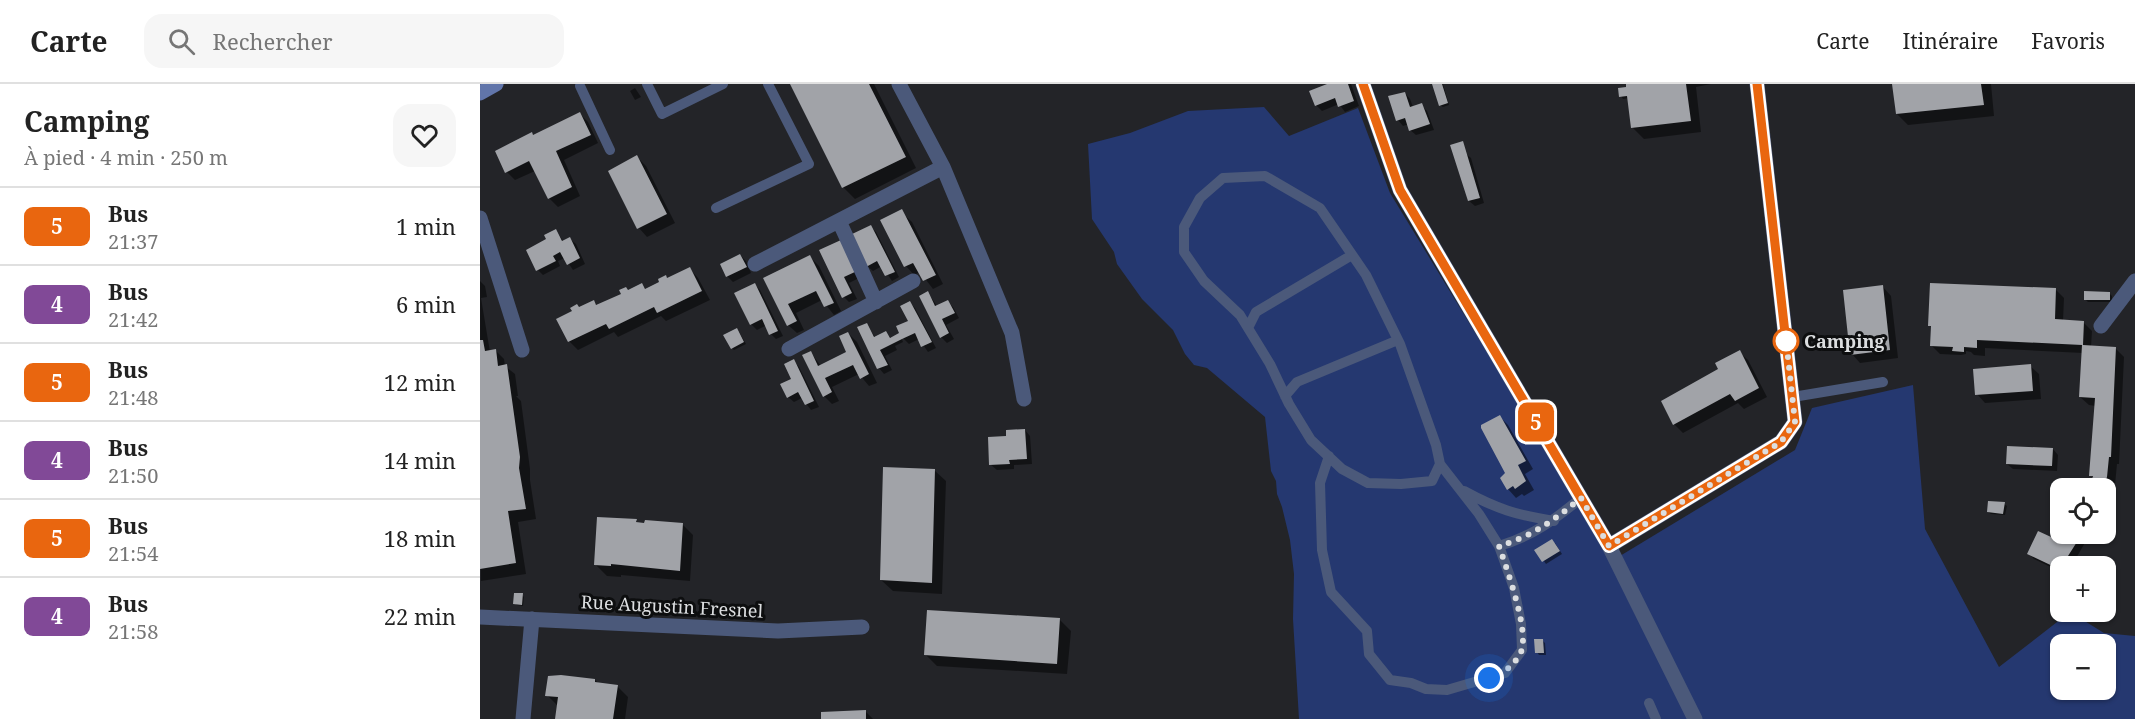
<!DOCTYPE html>
<html lang="fr">
<meta charset="utf-8">
<style>
body{margin:0;font-family:"Noto Serif",serif;background:#f6f6f6;color:#222;height:100vh;display:flex;flex-direction:column;font-size:22px;white-space:nowrap}
*{box-sizing:border-box;margin:0}
p{font-size:20px;color:#767676}
.icon{flex:none;width:33px;height:33px;fill:none;stroke:currentColor;stroke-width:2;stroke-linecap:round;stroke-linejoin:round}
.map{position:relative;flex:1;overflow:hidden}
.details{display:flex;flex-direction:column;background:#fff;width:480px}
.details>*{flex:none}
.badge{padding:0 12px;border-radius:9px;font-size:21px;line-height:39px}
.controls{position:absolute;left:1570px;top:394px;display:grid;gap:12px}
.controls a{display:grid;place-items:center;width:66px;height:66px;border-radius:12px;background:#fff;box-shadow:0 2px 4px #0004;font-size:30px}
.you{position:absolute;width:30px;height:30px;margin:-15px;border:4px solid #fff;border-radius:50%;background:#1a73e8;box-shadow:0 0 0 9px #1a73e833}
.map>.badge{position:absolute;translate:-50% -50%;box-shadow:0 0 0 3px #fff}
.round{display:grid;place-items:center;flex:none;width:63px;height:63px;border-radius:18px;background:#f6f6f6}
.overview{display:flex;align-items:center;justify-content:space-between;height:102px;padding:0 24px}
h1{font-size:28px;font-weight:700;line-height:45px}
ul{padding:0;list-style:none}
li{display:flex;align-items:center;gap:18px;height:78px;padding:0 24px;border-top:2px solid #e0e0e0}
li div{flex:1}
li b{display:block;font-size:22px}
li em{font-style:normal}
li .badge{min-width:66px;font-weight:700;text-align:center}
header{display:flex;align-items:center;gap:36px;box-sizing:border-box;height:84px;padding:0 30px;background:#fff;border-bottom:2px solid #e0e0e0}
header strong{font-size:28px}
nav{display:flex;gap:33px;margin-inline-start:auto;font-size:21px}
.search{width:420px;height:54px;background:#f6f6f6;display:flex;align-items:center;gap:15px;box-sizing:border-box;padding:0 21px;border-radius:18px;color:#767676;font-size:22px}
main{display:flex;flex:1;min-height:0}
.map>svg:first-child{display:block}
.green{fill:#253870;fill-rule:evenodd}
.shadow{fill:#0007}
.building{fill:#a1a3a8}
.lines{fill:none;stroke-linecap:round;stroke-linejoin:round}
.lane{stroke:#4b597a;stroke-width:10}
.street{stroke:#4b597a;stroke-width:15}
.secondary{stroke:#6175aa;stroke-width:15}
.line-casing{stroke:#fff;stroke-width:14}
.line{stroke:#e9660f;stroke-width:9}
.walk{stroke:#dcdee0;stroke-width:6;stroke-dasharray:0 10.8}
.stop-dot{fill:#fff;stroke:#e9660f;stroke-width:3}
.labels{text-anchor:middle;dominant-baseline:central;stroke-width:6;stroke-linejoin:round;paint-order:stroke}
.stop-label{font-size:18px;font-weight:bold;fill:#dcdee0;stroke:#0d0e0f;text-anchor:start}
.street-label{font-size:18px;fill:#dcdee0;stroke:#0d0e0f}
</style>
<header>
<strong>Carte</strong>
<div class="search"><svg class="icon" aria-label="search" viewBox="0 0 24 24"><circle cx="10" cy="10" r="6"/><path d="M15 15l6 6"/></svg>Rechercher</div>
<nav><a>Carte</a><a>Itinéraire</a><a>Favoris</a></nav>
</header>
<main>
<section class="details">
<div class="overview"><div><h1>Camping</h1><p>À pied · 4 min · 250 m</p></div><a class="round"><svg class="icon" aria-label="heart" viewBox="0 0 24 24"><path d="M12 20l-8-8c-3-5 5-10 8-4 3-6 11-1 8 4z"/></svg></a></div>
<ul>
<li><span class="badge" style="background:#e9660f;color:#fff">5</span><div><b>Bus</b><p>21:37</p></div><em>1 min</em></li>
<li><span class="badge" style="background:#814997;color:#fff">4</span><div><b>Bus</b><p>21:42</p></div><em>6 min</em></li>
<li><span class="badge" style="background:#e9660f;color:#fff">5</span><div><b>Bus</b><p>21:48</p></div><em>12 min</em></li>
<li><span class="badge" style="background:#814997;color:#fff">4</span><div><b>Bus</b><p>21:50</p></div><em>14 min</em></li>
<li><span class="badge" style="background:#e9660f;color:#fff">5</span><div><b>Bus</b><p>21:54</p></div><em>18 min</em></li>
<li><span class="badge" style="background:#814997;color:#fff">4</span><div><b>Bus</b><p>21:58</p></div><em>22 min</em></li>
</ul>
</section>
<div class="map">
<svg width="1655" height="635" viewBox="0 0 1655 635">
<rect width="100%" height="100%" fill="#232428"/>
<!-- green -->
<path class="green" d="M784,23L809,52L878,24L910,109L1052,342L1130,478L1315,366L1332,324L1433,301L1445,445L1519,583L1590,528L1624,549L1655,552V635H819L813,535L814,490L810,456L802,423L797,410L796,397L791,387L785,333L727,284L714,281L705,270L693,246L662,215L637,180L634,168L612,135L608,60L650,49L708,27ZM1581,561H1626V606H1581Z"/>
<!-- shadow -->
<path class="shadow" d="M312,0H394L436,84L375,115L364,104Z
M850,0H871L879,22L865,28L859,20L842,27L836,21Z
M953,0H963L969,21L963,23L960,21Z
M1147,0H1231L1216,3L1221,48L1164,55L1152,43L1149,14L1143,15L1141,12Z
M1414,0H1511L1514,32L1428,41L1417,30Z
M155,4L161,13L155,16L150,7Z
M925,9L930,15L933,23L941,21L947,27L954,46L936,51L930,46L929,40L923,42L918,36Z
M100,30L108,38L118,59L84,76L100,112L78,123L69,114L55,87L35,96L27,88L54,52Z
M985,69L991,74L1004,119L995,122L989,117Z
M157,73L166,82L195,139L167,153L159,144L130,87Z
M423,130L432,138L463,200L453,205L440,188L434,191L426,182Z
M391,143L396,148L419,193L412,197L402,182L393,187L387,182Z
M76,147L84,158L90,155L96,160L105,180L93,186L85,174L78,177L80,182L63,191L58,186Z
M350,163L381,193L369,199L377,215L369,218L364,213Z
M260,171L266,177L271,189L253,198L247,192Z
M330,173L339,182L361,227L354,231L342,216L316,229L324,246L317,249L308,241L285,195Z
M210,185L218,194L230,216L186,237L181,232L138,253L134,248L98,266L89,257L78,236L113,218L118,222L162,201L166,206Z
M0,197L5,202L7,213L1,214L10,268L16,267L24,275L25,282L35,290L38,312H36L41,317L50,385V396L56,435L38,438L46,490L1,497Z
M275,201L280,206L303,252L296,255L291,250L287,241L277,246L271,240Z
M1403,203L1411,212L1418,274L1380,279L1372,270Z
M1576,206L1584,214L1583,237L1603,238L1612,247L1611,263L1636,265L1644,273L1639,380H1637L1635,401L1627,400L1625,405H1595L1611,401L1614,394L1611,391L1616,322L1609,321L1600,313L1603,269L1505,264V272L1494,271L1491,268L1486,267V270L1481,271L1460,270L1451,261L1452,244L1450,241Z
M448,209L457,222L468,218L473,223L479,234L466,241L474,255L467,259L461,253Z
M1629,209L1632,212V218H1608L1605,215Z
M430,219L435,224L456,264L448,268L439,255L429,260L423,254L418,243L430,237Z
M386,241L396,254L406,249L411,254L421,253L423,258L415,262L417,266L405,272L412,286L404,290L399,284Z
M259,248L266,260L254,266L252,264Z
M368,249L377,258L397,299L389,302L379,290L352,303L359,317L352,320L344,312L331,269L341,282L368,268Z
M1259,268L1268,276L1287,313L1264,325L1258,319L1203,349L1194,340L1240,285Z
M314,277L319,283L339,323L331,326L322,314L314,318L308,313L313,296Z
M1550,282L1559,290L1561,315L1505,319L1497,310Z
M1020,333L1028,341L1053,385L1045,390L1054,406L1044,412L1042,410L1036,414L1028,405Z
M545,346L550,352L552,380L534,381V385L517,386L511,381L530,353Z
M1573,365L1578,371L1577,387L1533,385L1527,380Z
M454,386L466,397L462,510L413,507L401,496Z
M1524,420L1527,422L1525,431L1511,430L1508,428Z
M156,437L159,440H202L213,451L210,497L141,491V493L127,492L116,481Z
M1587,450H1610L1591,483H1581V488L1554,475L1549,470L1582,460Z
M1075,459L1082,470L1066,480L1056,466Z
M42,511L44,513L43,522L37,521L35,519Z
M579,535L591,547L587,590L457,582L446,571Z
M1062,556L1065,559L1066,571H1059L1057,568Z
M115,596L119,600L137,602L148,613L145,635H76L78,622L67,611Z
M385,627L393,635H342Z"/>
<!-- building -->
<path class="building" d="M310,0H389L426,73L362,104Z
M847,0H868L874,17L858,23L855,14L835,22L829,7Z
M952,0H962L968,19L959,22Z
M1146,0H1206L1211,37L1151,44L1147,12L1139,13L1138,4L1146,3Z
M1412,0H1501L1504,21L1416,30Z
M925,8L930,23L942,19L950,40L929,47L925,34L916,37L908,12Z
M100,28L111,51L76,67L92,103L68,115L49,77L25,89L15,67L52,48L53,51Z
M983,57L1000,114L988,117L970,61Z
M157,71L187,130L157,145L128,87Z
M422,125L456,191L443,197L433,179L424,183L400,136Z
M391,141L415,188L405,192L397,177L386,183L370,151Z
M76,145L82,157L90,153L100,174L87,181L80,168L73,172L76,177L56,187L46,166L66,155L64,151Z
M361,156L377,187L364,193L372,209L362,214L339,166Z
M260,170L267,183L246,193L240,180Z
M330,171L354,219L344,223L336,207L308,220L317,237L307,242L283,194Z
M210,183L222,207L177,229L174,223L129,245L126,240L88,258L76,235L92,227L90,224L97,220L99,223L114,216L116,221L141,210L139,206L146,203L148,206L162,199L165,205L179,198L178,195L186,191L187,194Z
M275,199L298,247L289,251L282,235L270,241L254,209Z
M1450,199L1576,204L1575,235L1604,237L1603,261L1636,263L1631,373H1629L1627,393L1622,405H1594L1599,394L1611,399L1613,392H1609L1615,314L1599,313L1602,261L1497,256V264L1484,263V268L1472,267L1473,263L1450,262L1451,242H1448Z
M1403,201L1410,266L1370,271L1363,206Z
M448,207L455,222L468,216L475,229L462,235L469,249L460,254L439,212Z
M1604,207L1630,208V216H1604Z
M430,217L452,258L441,263L435,249L422,255L400,266L408,281L397,285L377,243L387,239L394,253L406,247L410,254L419,249L416,242L428,237L420,222Z
M257,244L264,258L251,265L243,251Z
M368,248L389,290L380,295L373,281L345,294L352,308L343,313L322,271L331,267L338,282L366,268L359,252Z
M0,256H3L5,267L16,265L18,282L27,280L40,373L39,384L46,425L28,427L36,479L0,485Z
M1260,266L1279,304L1255,317L1250,310L1193,341L1181,317L1238,285L1235,279Z
M314,275L334,317L325,321L318,308L307,314L300,300L311,295L304,280Z
M1551,280L1553,307L1495,311L1493,285Z
M1020,331L1046,377L1038,381L1046,397L1035,405L1033,402L1027,406L1020,394L1025,389L1001,344V341Z
M545,345L547,375L529,376L530,380L509,381L508,353L526,352V346Z
M1527,362L1573,364L1572,382L1526,380Z
M403,383L455,385L452,499L400,496Z
M1508,417L1525,418L1523,430L1507,428Z
M117,433L157,435L156,438L164,439L165,436L203,439L200,487L131,480V482L114,481Z
M1558,447L1582,458L1586,450H1602L1581,483V486L1547,470Z
M1072,455L1080,467L1062,478L1054,466Z
M34,509H43L42,521L33,520Z
M447,526L580,534L577,580L444,571Z
M1054,555H1063L1064,569H1055Z
M81,591L115,595V598L138,601L133,635H75L78,613L65,612L68,592Z
M386,626V635H341V628Z"/>
<g class="lines">
<!-- lane -->
<path class="lane" d="M167,0L182,30L243,0
M100,2L130,66
M785,92L840,124L886,191L920,260L956,361L960,380L952,397L921,400L888,399L862,385L831,356L809,320L790,280L760,231L724,197L704,168V143L720,114L743,94Z
M236,124L329,80L288,0
M768,244L776,228L872,171
M805,312L817,298L918,256
M1313,313L1403,298
M849,372L840,399L842,466L851,508L887,547L889,570L910,596L931,599L946,605L967,606L1025,589L1042,566L1041,540L1034,504L1019,462L999,430L960,380
M984,407C1017,425 1036,431 1074,437
M1019,462C1053,452 1074,436 1101,414
M1169,619L1176,635"/>
<!-- street -->
<path class="street" d="M419,0L463,83L532,249L544,315
M883,0L920,106L1129,462L1215,635
M0,134L42,266
M359,137L396,218
M275,180L463,83
M1621,242L1655,197
M309,265L433,197
M1129,462L1301,358L1315,338L1277,0
M0,533L298,547L382,543
M43,635L52,535"/>
<!-- secondary -->
<path class="secondary" d="M0,9L16,0"/>
</g>
<g class="lines">
<!-- line casing -->
<g class="line-casing">
<path id="line" d="M883,0L920,106L1129,462L1301,358L1315,338L1277,0"/>
</g>
<!-- line -->
<use href="#line" class="line"/>
<!-- walk -->
<path class="walk" d="M1009,594C1024,589 1034,582 1041,568C1050,548 1026,483 1019,462C1053,452 1074,436 1101,414L1129,462L1301,358L1315,338L1305,246L1306,257"/>
</g>
<!-- markers -->
<circle class="stop-dot" cx="1306" cy="257" r="12"/>
<g class="labels">
<!-- stop labels -->
<g class="stop-label">
<text x="1324" y="257">Camping</text>
</g>
<!-- street labels -->
<g class="street-label">
<text transform="translate(192 522) rotate(3)">Rue Augustin Fresnel</text>
</g>
</g>
</svg>
<div class="controls">
<a><svg class="icon" aria-label="locate" viewBox="0 0 24 24"><circle cx="12" cy="12" r="6"/><path d="M12 2v4M12 18v4M2 12h4M18 12h4"/></svg></a>
<a>+</a>
<a>−</a>
</div>
<div class="you" style="left:1009px;top:594px"></div>
<b class="badge" style="left:1056px;top:338px;background:#e9660f;color:#fff">5</b>
</div>
</main>
